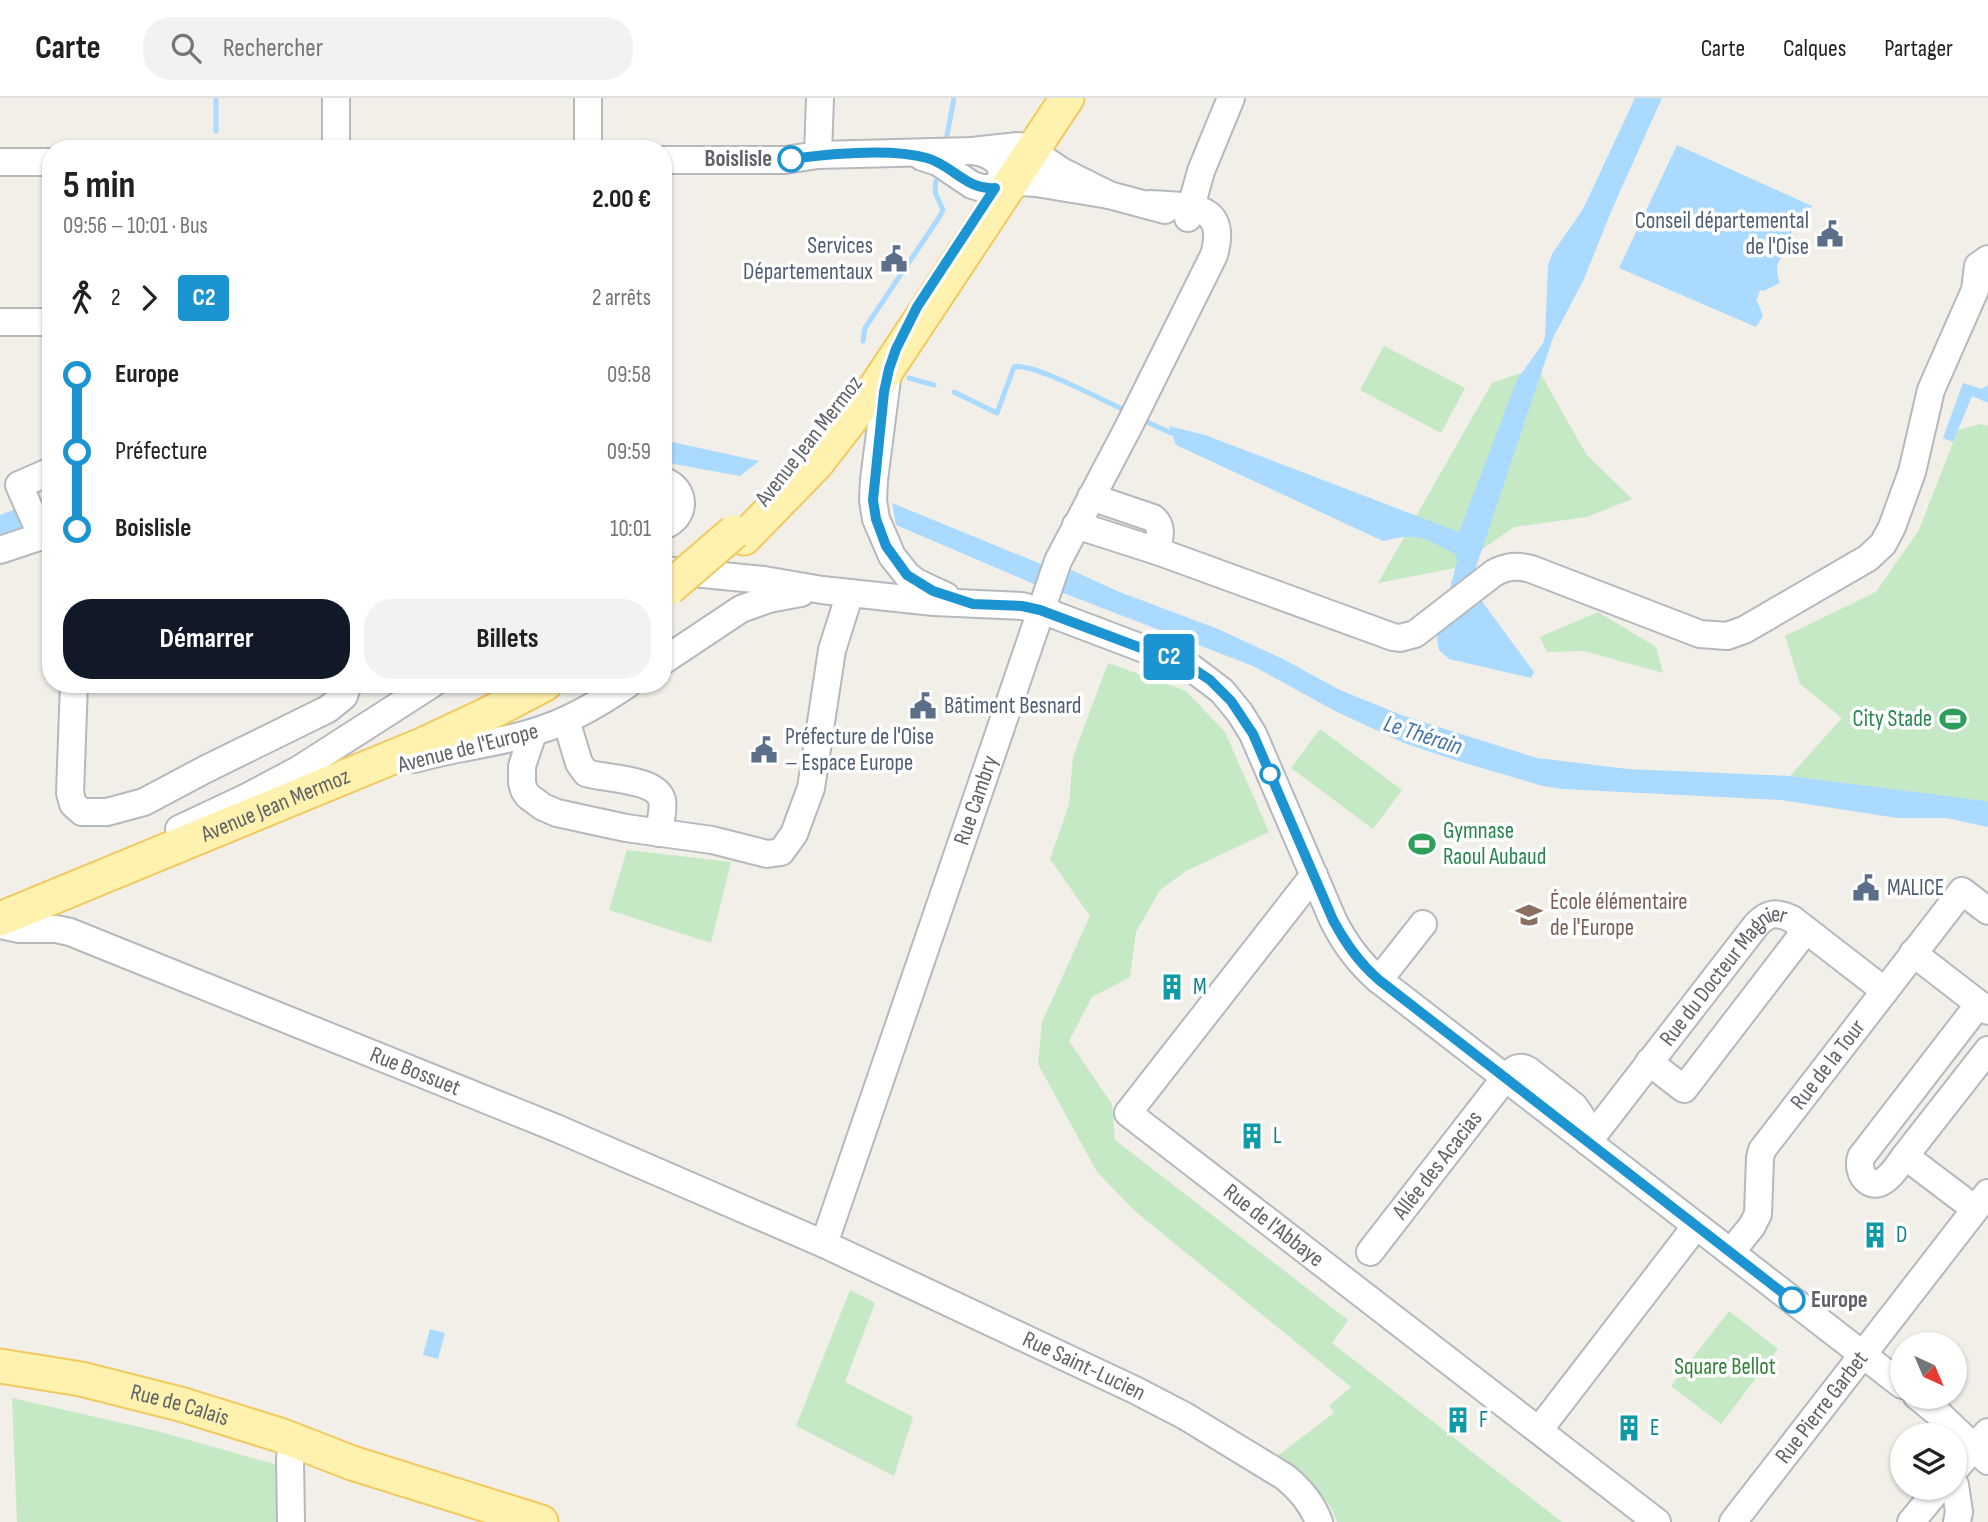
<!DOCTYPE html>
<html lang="fr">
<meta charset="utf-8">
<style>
body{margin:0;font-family:"Sofia Sans Condensed",sans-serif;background:#f2f2f2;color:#202124;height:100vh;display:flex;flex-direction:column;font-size:26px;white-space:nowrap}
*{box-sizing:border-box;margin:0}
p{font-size:23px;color:#757577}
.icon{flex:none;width:38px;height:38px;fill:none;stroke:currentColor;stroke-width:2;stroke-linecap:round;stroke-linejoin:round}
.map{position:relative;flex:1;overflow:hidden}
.drawer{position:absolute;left:42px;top:42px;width:630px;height:553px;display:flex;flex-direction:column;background:#fff;border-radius:28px;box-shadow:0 2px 5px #0004}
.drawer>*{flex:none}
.badge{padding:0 14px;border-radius:5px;font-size:24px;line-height:46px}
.needle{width:46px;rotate:136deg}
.controls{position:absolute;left:1890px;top:1234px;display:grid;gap:14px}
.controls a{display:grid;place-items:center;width:77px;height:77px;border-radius:50%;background:#fff;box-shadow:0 2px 5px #0004;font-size:35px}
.map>.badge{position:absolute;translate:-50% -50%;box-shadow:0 0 0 4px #fff}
.legs{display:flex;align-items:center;gap:10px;height:77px;padding:0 21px;font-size:23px}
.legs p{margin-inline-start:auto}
.head{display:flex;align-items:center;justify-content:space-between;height:119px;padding:0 21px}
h1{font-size:38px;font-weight:700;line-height:52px}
.button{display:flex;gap:14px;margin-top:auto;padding:14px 21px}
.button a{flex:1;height:80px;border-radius:28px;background:#111827;color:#fff;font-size:28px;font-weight:700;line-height:80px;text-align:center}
.button a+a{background:#f2f2f2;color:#202124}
ul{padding:0 21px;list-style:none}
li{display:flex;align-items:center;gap:24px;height:77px;font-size:26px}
li i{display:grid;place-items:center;width:10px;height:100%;margin:0 9px;background:currentColor}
li i::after{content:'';width:18px;height:18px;margin:-9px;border:5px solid;border-radius:50%;background:#fff}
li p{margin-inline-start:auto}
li:first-child i{background:linear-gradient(#0000 50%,currentColor 0)}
li:last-child i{background:linear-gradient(currentColor 50%,#0000 0)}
header{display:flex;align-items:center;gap:42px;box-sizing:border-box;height:98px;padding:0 35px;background:#fff;border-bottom:2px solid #e0e0e0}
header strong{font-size:33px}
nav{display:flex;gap:38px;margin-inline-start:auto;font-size:24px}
.search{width:490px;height:63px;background:#f2f2f2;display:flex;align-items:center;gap:18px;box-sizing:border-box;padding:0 24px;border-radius:28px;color:#757577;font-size:26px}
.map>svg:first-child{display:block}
.green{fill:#c5e8c5}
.water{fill:#aadaff}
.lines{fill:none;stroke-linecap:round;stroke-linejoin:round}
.stream{stroke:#aadaff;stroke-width:5}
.minor-casing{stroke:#b5b8bc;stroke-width:30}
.major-casing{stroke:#f2c960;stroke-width:37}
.minor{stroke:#fff;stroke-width:26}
.major{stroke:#fff2af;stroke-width:33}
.major-bridge-casing{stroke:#f2c960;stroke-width:37;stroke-linecap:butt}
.major-bridge{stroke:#fff2af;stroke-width:33}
.line-1-casing{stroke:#fff;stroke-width:16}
.line-1{stroke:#1c94d2;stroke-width:10}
.stop-1-dot{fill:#fff;stroke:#1c94d2;stroke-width:3.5}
.labels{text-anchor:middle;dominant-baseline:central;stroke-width:7;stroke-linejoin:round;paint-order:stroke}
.stop-label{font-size:23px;font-weight:bold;fill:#5f6368;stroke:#fff;text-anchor:end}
.service-label{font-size:23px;fill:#4e5e75;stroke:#fff;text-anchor:start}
.street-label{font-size:23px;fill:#5f6368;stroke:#fff}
.leisure-label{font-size:23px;fill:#27864d;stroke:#fff;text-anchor:end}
.education-label{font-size:23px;fill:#785e54;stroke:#fff;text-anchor:start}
.culture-label{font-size:23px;fill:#0d838f;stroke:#fff;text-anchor:start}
.park-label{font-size:23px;fill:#348238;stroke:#fff}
.water-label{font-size:24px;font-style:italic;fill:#4174aa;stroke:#fff}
</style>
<header>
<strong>Carte</strong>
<div class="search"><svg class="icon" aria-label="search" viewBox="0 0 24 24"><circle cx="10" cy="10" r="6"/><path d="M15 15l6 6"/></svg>Rechercher</div>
<nav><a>Carte</a><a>Calques</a><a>Partager</a></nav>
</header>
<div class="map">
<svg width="1988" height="1424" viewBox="0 0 1988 1424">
<rect width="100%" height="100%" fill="#f1efe8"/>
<!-- green -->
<path class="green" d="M1384,248L1465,290L1441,335L1360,292Z
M1537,269L1586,356L1632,401L1587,419L1514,429L1455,470L1378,485L1492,285Z
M1980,326L1988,328V704L1790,678L1842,620L1800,586L1785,538L1876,494L1919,432L1958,332Z
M1598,514L1656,549L1663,575L1584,553L1547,554L1540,539Z
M1108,565L1186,593L1225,634L1269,734L1186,773L1160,792L1136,834L1130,879L1092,899L1069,943L1112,1006L1115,1042L1348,1222L1332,1245L1562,1424H1337C1329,1395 1299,1377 1276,1359L1334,1315L1329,1308L1351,1289L1136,1114L1097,1074L1038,966L1042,924L1090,818L1050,761L1069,707L1073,659Z
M1320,631L1402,692L1373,731L1291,670Z
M627,752L731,764L711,845L609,812Z
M850,1192L875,1205L845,1284L913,1319L894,1378L796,1328Z
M1729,1213L1778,1251L1721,1326L1671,1288Z
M12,1300L157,1333L281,1368L283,1424H17Z"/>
<!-- water -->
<path class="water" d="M1635,0H1662L1613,109L1584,181L1553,240L1470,487L1534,574L1531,580L1449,561L1439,552L1437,541L1457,463L1455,456C1423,440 1420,434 1383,443L1176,347L1169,328L1205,337L1459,434L1517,282L1543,245L1545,239L1548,167L1552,156L1583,111Z
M1677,47L1812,108L1809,115L1796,121L1793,120L1789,131L1791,132L1797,150C1779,156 1773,167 1780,185L1763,193L1760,192L1756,204L1758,205L1763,218L1756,229L1619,170Z
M1963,285L1982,291L1988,287V305L1972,298L1953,344L1943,340Z
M663,342L759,363L740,378L663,364Z
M51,398V419L0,441V417Z
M892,405L1053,471L1067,470L1117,493L1218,531L1283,561L1340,592L1404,618L1537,660L1628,671L1790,678L1985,703L1988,704V729L1946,720H1897L1781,702L1562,691L1543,688L1458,663L1404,645L1335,613L1253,568L1058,493L1041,489L896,427Z
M430,1231L445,1235L438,1261L423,1257Z"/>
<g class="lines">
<!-- stream -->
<path class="stream" d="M216,0V33
M947,37L954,0
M863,243L865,230L940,118L943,112L935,94L936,83
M909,280L934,287
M954,294L997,315L1014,269C1031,264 1100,301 1120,310
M1147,324L1171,335"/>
<!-- minor casing -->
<g class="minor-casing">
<g id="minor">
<path d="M336,0V51"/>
<path d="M588,0V51"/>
<path d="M972,53C984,54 995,59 1002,69L1001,81L990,98"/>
<path d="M818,57L820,0"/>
<path d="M922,59L938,64L972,87L982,90H995L1022,84L1036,85L1109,97L1165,112"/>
<path d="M663,62H785L818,57L972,53L1018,48L1027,50L1063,74L1109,97"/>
<path d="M0,64H51"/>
<path d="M1188,120L1201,73L1231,0"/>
<path d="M0,224H51"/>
<path d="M888,273L874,382L873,402L876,421L892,458L907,477L916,484L946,498"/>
<path d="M663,383C687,390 687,420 663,428"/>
<path d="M1091,399L1153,420C1164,429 1159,441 1157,453"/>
<path d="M1076,427L1157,453L1393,539L1400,540L1415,536L1494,475C1507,468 1517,467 1531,471L1700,536L1727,538L1744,532L1868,460L1883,446L1892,429L1912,374L1931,292L1975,192L1978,168L1988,161"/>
<path d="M42,439L19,387L51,373"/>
<path d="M0,452L51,435"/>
<path d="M663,472L764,482L822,492L934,504L1022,508L1052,516L1189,568L1222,593L1240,615L1253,636L1333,822C1345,846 1359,865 1379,882L1902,1287"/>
<path d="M663,563L741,511L769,501L801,495"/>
<path d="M74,586L70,695L73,706L82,714H107L144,704L204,672L328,611L344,598L348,586"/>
<path d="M566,622L579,665L586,675C605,681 656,680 662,702C664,711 660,725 659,735"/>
<path d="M533,635L522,668V685L524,692L528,698L543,709L557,715L626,730L712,742L767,756L781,754L794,736L811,690L832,552L850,495"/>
<path d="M415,661C455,649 497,646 537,633C570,623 600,605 628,586"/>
<path d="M179,731L247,699L298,672L432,586"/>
<path id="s1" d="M1314,777L1128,1015L1657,1424"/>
<path id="s2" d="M0,827L19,831H56L70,834L556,1030L713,1098L824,1146L1135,1292L1185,1318L1285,1379C1301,1392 1312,1405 1319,1424"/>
<path d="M1913,855L1988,913"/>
<path d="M1379,882L1423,826"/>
<path d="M1649,964L1684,991L1806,832"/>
<path id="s3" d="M1588,1044L1757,826C1769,814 1777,814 1792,821L1885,893"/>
<path d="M1905,1058C1899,1066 1894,1075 1886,1081C1870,1095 1856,1075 1861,1059L1979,906"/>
<path d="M1975,1111L1905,1058L1988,952"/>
<path id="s4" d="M824,1146L1058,463L1129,328L1214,157C1229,104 1188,109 1150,106"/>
<path id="s5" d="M1370,1154L1505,980C1512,973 1518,966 1528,972L1574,1008L1581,1018L1588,1044"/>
<path id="s6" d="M1731,1154L1752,1128L1758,1116L1760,1060L1762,1052L1962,793L1988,813"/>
<path d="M1917,1298L1939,1316L1988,1363"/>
<path d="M1539,1332L1696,1128"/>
<path d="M1955,1371L1988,1334"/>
<path d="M1955,1387L1959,1414L1957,1424"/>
<path d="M291,1424L290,1361L292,1341"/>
<path id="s7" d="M1733,1424L1988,1095"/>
<path d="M1911,1424L1939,1390"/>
</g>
</g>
<!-- major casing -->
<g class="major-casing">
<g id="major">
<path d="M744,440L817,365L875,290L1067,0"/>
<path id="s8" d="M0,821L422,647L486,617L545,586"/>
<path id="s9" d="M0,1268L81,1281L180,1306L280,1337L352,1365L541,1424"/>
</g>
</g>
<!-- minor -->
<use href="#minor" class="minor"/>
<!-- major -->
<use href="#major" class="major"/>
<!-- major-bridge casing -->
<g class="major-bridge-casing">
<path id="major-bridge" d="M669,490L734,434"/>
</g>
<!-- major-bridge -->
<use href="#major-bridge" class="major-bridge"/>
</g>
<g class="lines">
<!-- line-1 casing -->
<g class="line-1-casing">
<path id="line-1" d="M791,61C829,56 890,50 927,60C952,67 968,93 995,90L917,209L896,251L889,271L884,294L873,402L876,421L886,448L907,477L933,493L973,506L1022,508L1040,512L1189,568L1210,582L1231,603L1253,636L1333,822C1346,846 1359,865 1379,882L1792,1202"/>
</g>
<!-- line-1 -->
<use href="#line-1" class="line-1"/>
</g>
<!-- icons -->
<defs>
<g id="civic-bare" transform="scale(2.1)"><path d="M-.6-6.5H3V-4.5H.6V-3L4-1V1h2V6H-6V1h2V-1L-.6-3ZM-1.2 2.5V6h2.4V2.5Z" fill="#5c6f8a" stroke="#fff" stroke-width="2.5" paint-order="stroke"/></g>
<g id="stadium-bare" transform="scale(2.1)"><path d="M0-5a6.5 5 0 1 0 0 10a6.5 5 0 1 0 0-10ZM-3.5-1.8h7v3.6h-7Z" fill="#2e9e5b" stroke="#fff" stroke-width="2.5" paint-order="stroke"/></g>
<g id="school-bare" transform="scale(2.1)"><path d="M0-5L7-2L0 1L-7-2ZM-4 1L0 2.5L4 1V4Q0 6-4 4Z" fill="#8d6e63" stroke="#fff" stroke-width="2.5" paint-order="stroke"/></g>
<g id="building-bare" transform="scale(2.1)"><path d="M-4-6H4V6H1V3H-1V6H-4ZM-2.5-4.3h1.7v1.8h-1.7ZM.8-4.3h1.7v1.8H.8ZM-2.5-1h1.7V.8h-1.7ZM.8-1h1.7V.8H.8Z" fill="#0f9aa8" stroke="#fff" stroke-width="2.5" paint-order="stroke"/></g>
</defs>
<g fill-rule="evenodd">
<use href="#civic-bare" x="1830" y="136"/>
<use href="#civic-bare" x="894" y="161"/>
<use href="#civic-bare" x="923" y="608"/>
<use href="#stadium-bare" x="1953" y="621"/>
<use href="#civic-bare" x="764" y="652"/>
<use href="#stadium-bare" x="1422" y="746"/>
<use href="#civic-bare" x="1866" y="790"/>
<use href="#school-bare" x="1529" y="817"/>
<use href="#building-bare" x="1172" y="889"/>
<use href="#building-bare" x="1252" y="1038"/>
<use href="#building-bare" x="1875" y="1137"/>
<use href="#building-bare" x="1458" y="1322"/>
<use href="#building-bare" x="1629" y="1330"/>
</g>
<!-- markers -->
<g class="stop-1-dot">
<circle cx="791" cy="61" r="12"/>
<circle cx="1270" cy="676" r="9"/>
<circle cx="1792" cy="1202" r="12"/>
</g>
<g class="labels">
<!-- stop labels -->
<g class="stop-label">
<text x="772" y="61">Boislisle</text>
<text x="1811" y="1202" text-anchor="start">Europe</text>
</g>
<!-- service labels -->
<g class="service-label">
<text x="1809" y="123" text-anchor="end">Conseil départemental<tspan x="1809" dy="26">de l'Oise</tspan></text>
<text x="873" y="148" text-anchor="end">Services<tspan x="873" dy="26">Départementaux</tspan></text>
<text x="944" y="608">Bâtiment Besnard</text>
<text x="785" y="639">Préfecture de l'Oise<tspan x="785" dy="26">– Espace Europe</tspan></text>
<text x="1887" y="790">MALICE</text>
</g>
<!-- street labels -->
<g class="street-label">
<text transform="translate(809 343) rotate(-52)">Avenue Jean Mermoz</text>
<text transform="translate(468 650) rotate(-14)">Avenue de l'Europe</text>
<text stroke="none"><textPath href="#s4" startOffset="469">Rue Cambry</textPath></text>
<text stroke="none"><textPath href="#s8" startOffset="298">Avenue Jean Mermoz</textPath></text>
<text stroke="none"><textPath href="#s3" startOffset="217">Rue du Docteur Magnier</textPath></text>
<text stroke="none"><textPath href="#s6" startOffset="219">Rue de la Tour</textPath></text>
<text stroke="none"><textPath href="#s2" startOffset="443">Rue Bossuet</textPath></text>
<text stroke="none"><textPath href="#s5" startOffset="110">Allée des Acacias</textPath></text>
<text stroke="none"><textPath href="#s1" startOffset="486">Rue de l'Abbaye</textPath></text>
<text stroke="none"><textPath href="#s2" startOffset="1174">Rue Saint-Lucien</textPath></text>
<text stroke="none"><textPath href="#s9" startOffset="184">Rue de Calais</textPath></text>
<text stroke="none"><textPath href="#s7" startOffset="145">Rue Pierre Garbet</textPath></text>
</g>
<!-- leisure labels -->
<g class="leisure-label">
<text x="1932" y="621">City Stade</text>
<text x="1443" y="733" text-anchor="start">Gymnase<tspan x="1443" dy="26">Raoul Aubaud</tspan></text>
</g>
<!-- education labels -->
<g class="education-label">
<text x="1550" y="804">École élémentaire<tspan x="1550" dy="26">de l'Europe</tspan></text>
</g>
<!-- culture labels -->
<g class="culture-label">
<text x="1193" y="889">M</text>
<text x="1273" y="1038">L</text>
<text x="1896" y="1137">D</text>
<text x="1479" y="1322">F</text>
<text x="1650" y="1330">E</text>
</g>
<!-- park labels -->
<g class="park-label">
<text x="1725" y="1269">Square Bellot</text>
</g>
<!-- water labels -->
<g class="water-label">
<text transform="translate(1423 637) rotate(18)">Le Thérain</text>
</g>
</g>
</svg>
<div class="controls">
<a><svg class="needle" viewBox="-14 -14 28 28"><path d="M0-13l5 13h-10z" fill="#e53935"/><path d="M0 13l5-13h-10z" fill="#757577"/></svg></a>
<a><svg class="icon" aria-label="layers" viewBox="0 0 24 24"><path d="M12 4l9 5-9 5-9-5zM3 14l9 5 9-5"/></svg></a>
</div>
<b class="badge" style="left:1169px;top:559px;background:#1c94d2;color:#fff">C2</b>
<section class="drawer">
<div class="head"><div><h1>5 min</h1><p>09:56 – 10:01 · Bus</p></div><b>2.00 €</b></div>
<div class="legs"><svg class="icon" aria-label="walk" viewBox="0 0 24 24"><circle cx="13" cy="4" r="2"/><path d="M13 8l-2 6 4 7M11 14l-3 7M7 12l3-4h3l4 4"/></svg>2<svg class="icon" aria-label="forward" viewBox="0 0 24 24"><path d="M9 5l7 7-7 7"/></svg><b class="badge" style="background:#1c94d2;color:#fff">C2</b><p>2 arrêts</p></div>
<ul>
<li><i style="color:#1c94d2"></i><b>Europe</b><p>09:58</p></li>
<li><i style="color:#1c94d2"></i><span>Préfecture</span><p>09:59</p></li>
<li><i style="color:#1c94d2"></i><b>Boislisle</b><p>10:01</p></li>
</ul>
<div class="button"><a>Démarrer</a><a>Billets</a></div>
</section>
</div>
